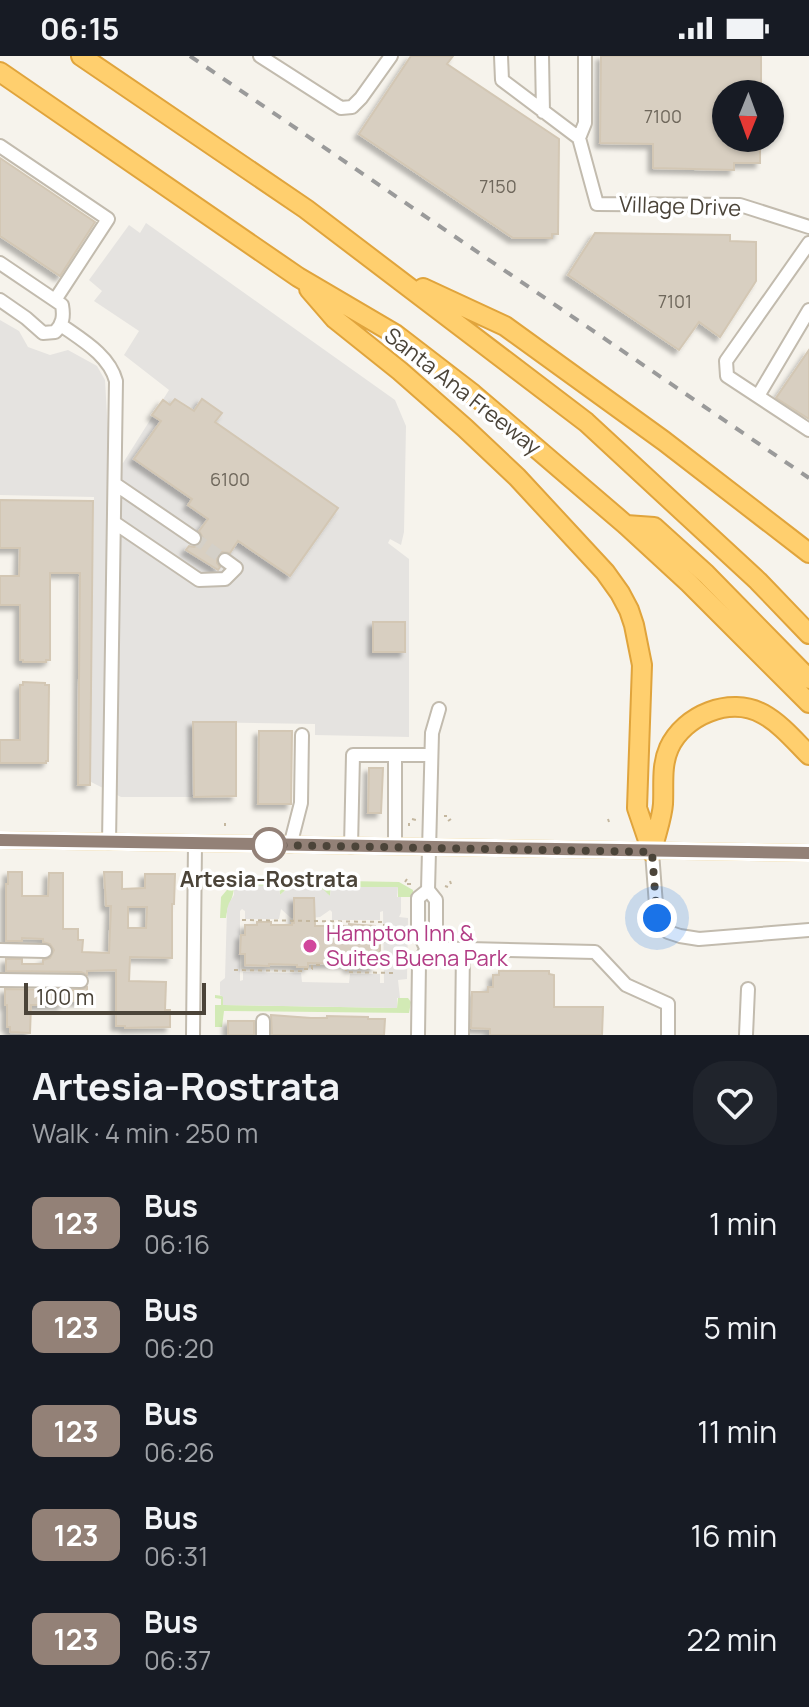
<!DOCTYPE html>
<meta charset="utf-8">
<style>
body{margin:0;font-family:Manrope,sans-serif;background:#20242c;color:#f1f3f6;height:100vh;display:flex;flex-direction:column;font-size:30px;white-space:nowrap}
*{box-sizing:border-box;margin:0}
p{font-size:26px;color:#9ea1a6}
.icon{flex:none;width:44px;height:44px;fill:none;stroke:currentColor;stroke-width:2;stroke-linecap:round;stroke-linejoin:round}
.map{position:relative;height:979px;overflow:hidden}
.side{display:flex;flex-direction:column;background:#171b24;flex:1}
.side>*{flex:none}
.badge{padding:0 16px;border-radius:12px;font-size:28px;line-height:52px}
.needle{width:52px;rotate:181deg}
.fabs{position:absolute;left:712px;top:24px;display:grid;gap:16px}
.fabs a{display:grid;place-items:center;width:72px;height:72px;border-radius:50%;background:#171b24;box-shadow:0 2px 6px #0004;font-size:40px}
.scale{position:absolute;left:24px;bottom:20px;width:182px;box-sizing:border-box;padding-left:8px;border:4px solid #4b4439;border-top:0;font-size:22px;line-height:28px;white-space:nowrap;color:#4b4439;-webkit-text-stroke:6px #fff;paint-order:stroke}
.you{position:absolute;width:40px;height:40px;margin:-20px;border:6px solid #fff;border-radius:50%;background:#1a73e8;box-shadow:0 0 0 12px #1a73e833}
.map>.badge{position:absolute;translate:-50% -50%;box-shadow:0 0 0 4px #fff}
.round{display:grid;place-items:center;flex:none;width:84px;height:84px;border-radius:32px;background:#20242c}
.overview{display:flex;align-items:center;justify-content:space-between;height:136px;padding:0 32px}
h1{font-size:38px;font-weight:700;line-height:60px}
ul{padding:0;list-style:none}
li{display:flex;align-items:center;gap:24px;height:104px;padding:0 32px}
li div{flex:1}
li b{display:block;font-size:30px}
li em{font-style:normal}
li .badge{min-width:88px;font-weight:700;text-align:center}
.status{display:flex;justify-content:space-between;align-items:center;height:56px;padding:0 40px;background:#171b24;direction:ltr}
.status svg{height:22px;fill:currentColor}
.map>svg:first-child{display:block}
.green{fill:#d2eab5}
.parking{fill:#e5e3e0;fill-rule:evenodd}
.building{fill:#d8cfc1;stroke:#d3c7b4;stroke-width:2;fill-rule:evenodd;filter:url(#shadow)}
.lines{fill:none;stroke-linecap:round;stroke-linejoin:round}
.minor-tunnel{stroke:#d4d0c8;stroke-width:12;stroke-dasharray:12 6;stroke-linecap:butt}
.minor-casing{stroke:#c2bbae;stroke-width:16}
.major-casing{stroke:#e6c16a;stroke-width:18}
.highway-casing{stroke:#e0a43c;stroke-width:22}
.path{stroke:#c4b79f;stroke-width:2;stroke-dasharray:4 4;stroke-linecap:butt}
.minor{stroke:#fff;stroke-width:12}
.major{stroke:#ffe39c;stroke-width:14}
.highway{stroke:#ffcf6e;stroke-width:18}
.rail{stroke:#9a9a9a;stroke-width:4;stroke-dasharray:10 10;stroke-linecap:butt}
.line-casing{stroke:#fff;stroke-width:18}
.line{stroke:#938177;stroke-width:12}
.walk{stroke:#4b4439;stroke-width:8;stroke-dasharray:0 14.4}
.stop-dot{fill:#fff;stroke:#938177;stroke-width:4}
.hotel-dot{fill:#d1479c;stroke:#fff;stroke-width:3}
.labels{text-anchor:middle;dominant-baseline:central;stroke-width:7;stroke-linejoin:round;paint-order:stroke}
.number-label{font-size:18px;fill:#6e675b}
.street-label{font-size:22px;fill:#4b4439;stroke:#fff}
.stop-label{font-size:22px;font-weight:bold;fill:#4b4439;stroke:#fff}
.hotel-label{font-size:22px;fill:#b23c85;stroke:#fff;text-anchor:start}
</style>
<div class="status"><b>06:15</b><svg viewBox="0 0 49 12"><path d="M0 12V9h3v3zM5 12V6h3v6zM10 12V3h3v9zM15 12V0h3v12zM26 1h20v11H26zM47 4h2v5h-2z"/></svg></div>
<div class="map">
<svg width="809" height="979" viewBox="0 0 809 979">
<defs>
<filter id="shadow"><feDropShadow dx="-4.5" dy="4.5" stdDeviation="2" flood-color="#0004"/></filter>
</defs>
<rect width="100%" height="100%" fill="#f6f3ec"/>
<!-- green -->
<path class="green" d="M236,823L399,826L413,834V841H398V832L331,831L330,840L316,830L289,831L280,839L279,830H234C234,842 227,850 226,862H220L221,841Z
M215,939L223,940L224,949L397,952L398,942H408L411,946L409,957L224,955L222,971H215V949H221V943L215,942Z"/>
<!-- parking -->
<path class="parking" d="M146,167L395,344L406,370L404,476L401,489L390,483L388,487L409,503V681L315,679V668L194,666V741H121L89,725L94,441L0,439V264L19,275L28,291L50,299L68,294L97,310L105,324L110,412L123,407L169,334L124,299L139,275L94,245L102,235L89,224L129,169L140,177Z
M234,829L279,830L280,839L289,831L316,830L324,834L330,840L331,831H398L397,841H401V857L399,861L408,862L407,923L398,924L400,942H397V952L223,949V941L220,939V926L225,922L227,853L229,847L234,839ZM242,853L245,855V863H279L281,853L291,862L303,863L320,861L330,854L332,856V864H380V856L383,855L384,927H380V918H350L349,927L302,926L301,917L243,916V924L240,925V855Z"/>
<!-- building -->
<path class="building" d="M411,0H453L447,8L559,83L558,178H552V182H513L359,78Z
M601,0H761V38H726V82H760V107H734V114L653,112V88L600,87Z
M0,102L95,166L60,220L0,180Z
M595,177L730,179V185L756,186V225L720,281L699,266L679,294L568,219Z
M809,294V363L776,342Z
M175,343L194,355L202,343L222,357L215,366L338,452L290,520L238,485L230,497L222,496L217,499V507L220,511L218,514L186,494L189,490L194,491L201,488L203,482L199,475L208,463L188,449L192,443L134,403L161,365L152,359L163,344L170,349Z
M0,444L93,445L90,729H78L80,517H50V604H46V606H23V604H20V549H0V520H19L20,492H0Z
M373,566H405V596H373Z
M23,626L45,627V629H49L48,705H46V707H0V684H20V629H23Z
M193,666H236V740L194,741Z
M259,675H292L291,748H258Z
M369,712H383L381,757H368Z
M8,816H22V840H48L49,817H63V873H78V884H83L82,896L109,897L111,850H106L104,816H122V833L145,832V818H175L174,848H172V902L130,901L129,925L166,926L165,954H170V971L125,972V970H116V914L87,915V919L81,916L6,915V903H22V908H43V904L50,902L54,894L50,888L43,886V883L22,882V885H6V828H8ZM128,851H147L146,872H128Z
M294,842H314L315,870H349V868L375,870V881H378V888H380V900H375V911L348,912V908L308,907V911H297V909L269,908V910L245,909V898H240L241,879H245V869H257V866H271V869H292V867H294Z
M499,915H549V918L554,919V951H603L602,979H490V973L471,972L472,936H488V931H493V919H499Z
M87,931V945H62V949H31L30,977L10,976V971H7V949H5V933L81,934Z
M271,959L311,962H327V960L368,961V963H385L384,979H272Z
M228,965H254V979H228Z"/>
<g class="lines">
<!-- minor-tunnel -->
<path class="minor-tunnel" d="M194,482L225,504"/>
<!-- minor casing -->
<g class="minor-casing">
<path id="minor" d="M260,0L341,52L352,51L361,42L391,0
M501,0L502,24L579,82L597,148L740,149L809,171
M542,0L543,56
M579,82L585,67V0
M0,90L108,163L55,244
M809,187L726,305L727,320L809,374
M0,207L62,249C64,260 63,268 55,276L43,277L26,262L0,244
M61,269C82,284 109,299 116,325L109,787
M758,340L809,254
M115,428L194,482
M115,467L199,524L225,523L236,512L225,504
M290,790L301,747L302,679
M351,791L353,699H431
M395,791V699
M652,796L657,862L668,876L680,880L699,883L809,874
M426,892L595,896L626,929L668,948V979
M426,892L418,875V842L428,834
M0,894L45,895
M0,924L81,925
M193,979L195,788
M263,979V965
M418,979L419,907L436,875V844L428,834L432,677L439,653
M462,979L463,893
M746,979L748,933"/>
</g>
<!-- major casing -->
<g class="major-casing">
<path id="major" d="M0,784L809,797"/>
</g>
<!-- highway casing -->
<g class="highway-casing">
<path id="highway" d="M81,0L306,153L586,366L758,525L809,578
M0,16L298,221L395,278L473,338L626,469L689,527L809,647
M423,232L505,270L664,385L809,497
M309,233L335,263L400,315L465,372L517,421L605,516L620,537L629,554L634,569L642,609L637,752L652,796
M626,469L654,471L706,518L809,623
M652,796C655,780 662,763 663,748C664,729 661,710 669,692C684,659 730,640 763,658C781,668 795,685 809,699"/>
</g>
<!-- path -->
<path class="path" d="M444,760H447
M412,763L416,764
M608,763L609,766
M448,765L451,763
M225,767V770
M409,767V770
M226,821L227,824
M450,825L451,828
M405,826L407,823
M219,828L223,829
M407,828H412
M445,830L448,831
M242,864L384,866V886H378
M234,914L302,915V913H312V909H346V916L393,917"/>
<!-- minor -->
<use href="#minor" class="minor"/>
<!-- major -->
<use href="#major" class="major"/>
<!-- highway -->
<use href="#highway" class="highway"/>
<!-- rail -->
<path class="rail" d="M190,0L809,422"/>
</g>
<g class="lines">
<!-- line casing -->
<g class="line-casing">
<path id="line" d="M0,784L809,797"/>
</g>
<!-- line -->
<use href="#line" class="line"/>
<!-- walk -->
<path class="walk" d="M269,789L652,796L657,862"/>
</g>
<!-- markers -->
<circle class="stop-dot" cx="269" cy="789" r="16"/>
<circle class="hotel-dot" cx="310" cy="890" r="8"/>
<g class="labels">
<!-- number labels -->
<g class="number-label">
<text x="663" y="60">7100</text>
<text x="498" y="130">7150</text>
<text x="675" y="245">7101</text>
<text x="230" y="423">6100</text>
</g>
<!-- street labels -->
<g class="street-label">
<text transform="translate(680 150) rotate(2)">Village Drive</text>
<text transform="translate(463 335) rotate(38)">Santa Ana Freeway</text>
</g>
<!-- stop labels -->
<g class="stop-label">
<text x="269" y="823">Artesia-Rostrata</text>
</g>
<!-- hotel labels -->
<g class="hotel-label">
<text x="326" y="877">Hampton Inn &amp;<tspan x="326" dy="25">Suites Buena Park</tspan></text>
</g>
</g>
</svg>
<div class="fabs">
<a><svg class="needle" viewBox="-14 -14 28 28"><path d="M0-13l5 13h-10z" fill="#e53935"/><path d="M0 13l5-13h-10z" fill="#9ea1a6"/></svg></a>
</div>
<div class="scale">100 m</div>
<div class="you" style="left:657px;top:862px"></div>
</div>
<section class="side">
<div class="overview"><div><h1>Artesia-Rostrata</h1><p>Walk · 4 min · 250 m</p></div><a class="round"><svg class="icon" aria-label="heart" viewBox="0 0 24 24"><path d="M12 20l-8-8c-3-5 5-10 8-4 3-6 11-1 8 4z"/></svg></a></div>
<ul>
<li><span class="badge" style="background:#938177;color:#fff">123</span><div><b>Bus</b><p>06:16</p></div><em>1 min</em></li>
<li><span class="badge" style="background:#938177;color:#fff">123</span><div><b>Bus</b><p>06:20</p></div><em>5 min</em></li>
<li><span class="badge" style="background:#938177;color:#fff">123</span><div><b>Bus</b><p>06:26</p></div><em>11 min</em></li>
<li><span class="badge" style="background:#938177;color:#fff">123</span><div><b>Bus</b><p>06:31</p></div><em>16 min</em></li>
<li><span class="badge" style="background:#938177;color:#fff">123</span><div><b>Bus</b><p>06:37</p></div><em>22 min</em></li>
</ul>
</section>
